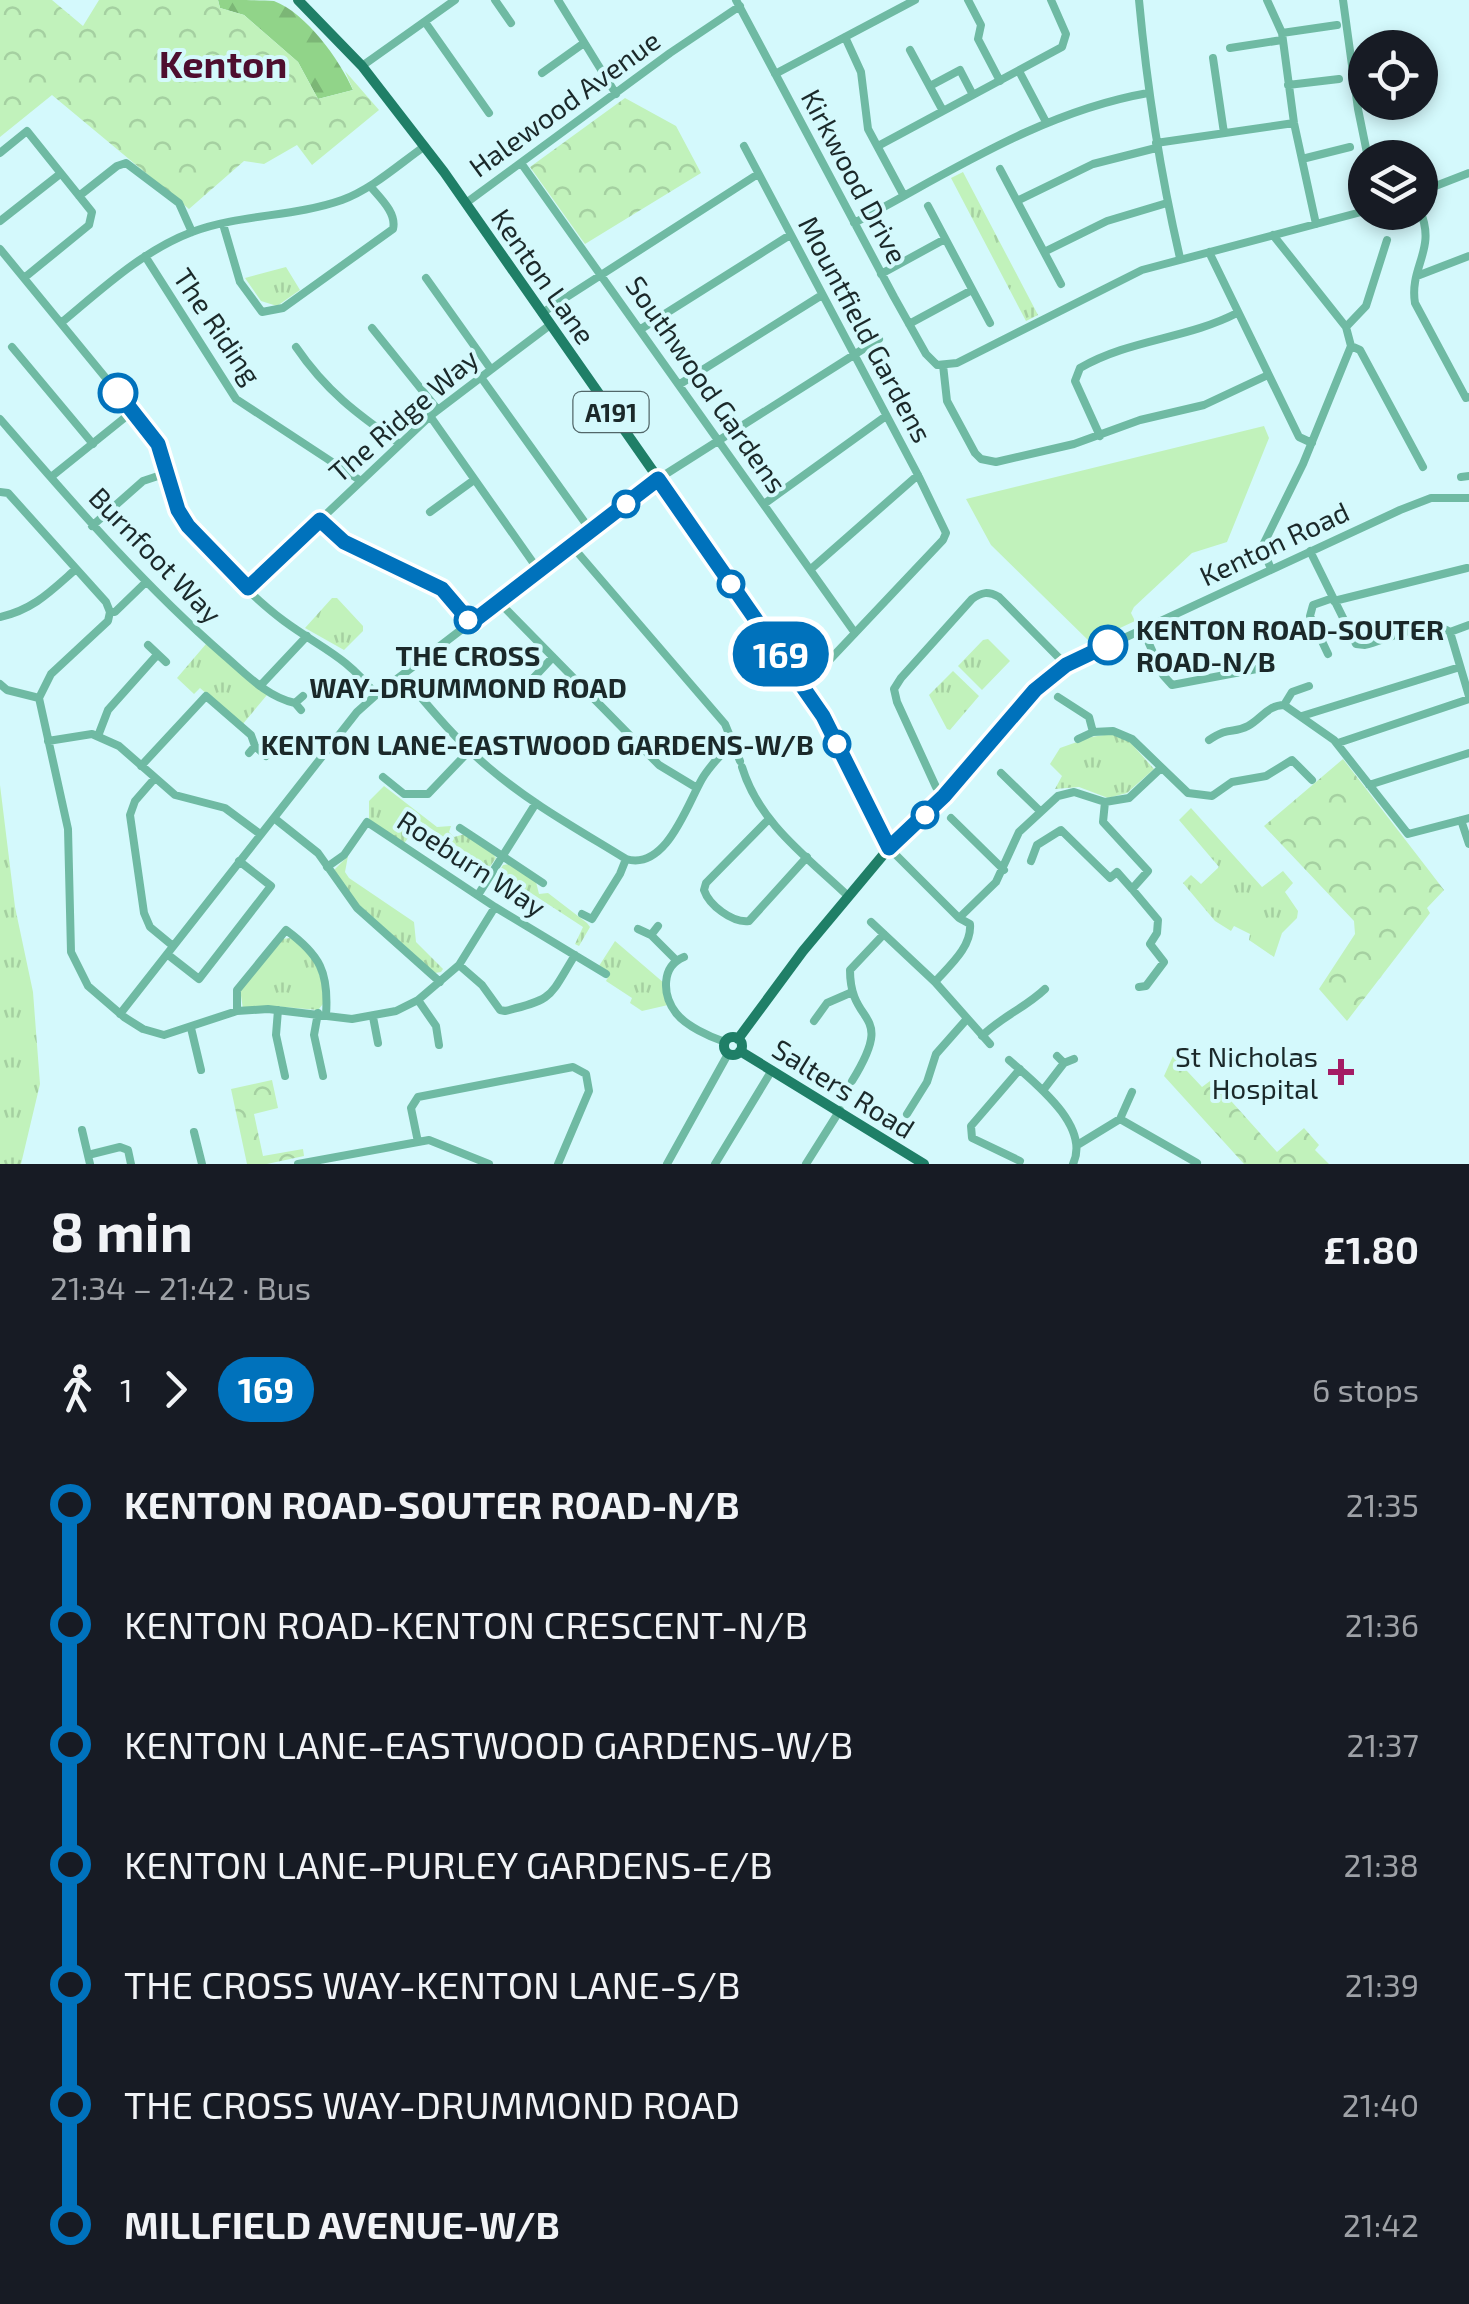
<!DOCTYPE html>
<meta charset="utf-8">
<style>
body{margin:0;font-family:"Exo 2",sans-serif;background:#242831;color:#f1f3f6;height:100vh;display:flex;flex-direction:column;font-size:38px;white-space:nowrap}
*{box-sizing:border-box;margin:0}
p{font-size:32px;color:#9ea1a6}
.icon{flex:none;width:55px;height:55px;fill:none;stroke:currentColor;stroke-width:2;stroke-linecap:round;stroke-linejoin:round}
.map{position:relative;height:1164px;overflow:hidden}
.sheet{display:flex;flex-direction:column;background:#171b24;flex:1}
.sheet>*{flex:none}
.badge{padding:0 20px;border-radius:32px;font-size:35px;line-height:65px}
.fabs{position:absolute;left:1348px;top:30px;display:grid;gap:20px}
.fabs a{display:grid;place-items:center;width:90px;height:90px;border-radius:50%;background:#171b24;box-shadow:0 5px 15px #0003;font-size:50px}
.map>.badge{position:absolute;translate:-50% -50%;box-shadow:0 0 0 5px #fff}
.legs{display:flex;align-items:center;gap:15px;height:110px;padding:0 50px;font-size:32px}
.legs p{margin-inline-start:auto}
.summary{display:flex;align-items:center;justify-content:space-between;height:170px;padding:0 50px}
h1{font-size:55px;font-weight:700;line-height:75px}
ul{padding:0 50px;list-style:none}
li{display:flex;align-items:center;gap:35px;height:120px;font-size:38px}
li i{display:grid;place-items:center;width:15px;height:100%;margin:0 12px;background:currentColor}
li i::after{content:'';width:25px;height:25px;margin:-12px;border:8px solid;border-radius:50%;background:#171b24}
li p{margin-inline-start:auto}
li:first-child i{background:linear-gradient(#0000 50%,currentColor 0)}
li:last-child i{background:linear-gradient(currentColor 50%,#0000 0)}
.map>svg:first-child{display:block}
.grass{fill:url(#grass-tufts)}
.forest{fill:url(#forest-firs)}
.park{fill:url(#park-crowns)}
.garden{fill:#c1f2bb}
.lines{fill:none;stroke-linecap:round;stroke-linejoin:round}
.minor{stroke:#6fbaa3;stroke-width:8}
.major{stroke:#1f7f67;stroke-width:10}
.line-1-casing{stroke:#fff;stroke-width:22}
.line-1{stroke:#0072bc;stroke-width:15}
.stop-1-dot{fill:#fff;stroke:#0072bc;stroke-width:5}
.poi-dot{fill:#a41c65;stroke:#d4f9fc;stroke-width:4}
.labels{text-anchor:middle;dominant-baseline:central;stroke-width:8;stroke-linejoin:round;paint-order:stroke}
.shield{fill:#d4f9fc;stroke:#526769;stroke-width:2.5}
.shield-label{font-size:25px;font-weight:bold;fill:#1b292a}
.street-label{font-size:28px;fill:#1b292a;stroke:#d4f9fc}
.stop-label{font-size:28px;font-weight:bold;fill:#1b292a;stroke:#d4f9fc;text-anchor:start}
.poi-label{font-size:28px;fill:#1b292a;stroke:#d4f9fc;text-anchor:end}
.district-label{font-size:38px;font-weight:bold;fill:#4e0e2f;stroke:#d4f9fc}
</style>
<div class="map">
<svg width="1469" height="1164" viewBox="0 0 1469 1164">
<defs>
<pattern id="grass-tufts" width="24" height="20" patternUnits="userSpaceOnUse" patternTransform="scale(2.5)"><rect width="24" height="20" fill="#c1f2bb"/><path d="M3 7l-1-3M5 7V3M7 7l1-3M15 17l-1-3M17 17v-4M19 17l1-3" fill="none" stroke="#a5d0a1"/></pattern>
<pattern id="forest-firs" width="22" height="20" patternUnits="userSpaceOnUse" patternTransform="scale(2.5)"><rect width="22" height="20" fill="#91d489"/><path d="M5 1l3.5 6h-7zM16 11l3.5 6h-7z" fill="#7cb676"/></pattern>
<pattern id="park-crowns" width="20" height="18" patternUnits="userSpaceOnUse" patternTransform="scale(2.5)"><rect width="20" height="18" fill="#c1f2bb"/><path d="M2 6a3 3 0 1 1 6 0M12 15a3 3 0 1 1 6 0" fill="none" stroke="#a5d0a1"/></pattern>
</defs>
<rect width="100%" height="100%" fill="#d4f9fc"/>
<!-- grass -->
<path class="grass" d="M963,172L1038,315L1026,321L951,178Z
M286,267L300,290L277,306L261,301L245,278Z
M332,598H337L363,626V631L344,650L305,628Z
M988,639L1010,661L982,690L958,666L983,640Z
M206,644L267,695L242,725L200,688L194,694L177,678Z
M953,671L979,696L950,730L947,729L929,695Z
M1111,734L1129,741L1154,769L1127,793L1108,798L1079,787L1055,789L1062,776L1050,764L1060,748L1091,737Z
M0,785L15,907L33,992L40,1084L21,1164H0Z
M384,786L437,827L451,826L449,832L454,837L465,834L493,854L496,858L489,868L420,821L403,845L369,819V801Z
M1191,808L1262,887L1283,871L1293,883L1285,892L1298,911L1297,918L1282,933L1274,957L1249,940L1250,934L1234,926L1231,931L1215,921L1183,883L1191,875L1201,884L1219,867L1179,820Z
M348,856L345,872L349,878L414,922L416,942L443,969L441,972L435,973L358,904L334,870Z
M509,864L536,882L539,894L548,893L587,923L590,927L579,946L575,944L583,927L499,872L503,865Z
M291,938C315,954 324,976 323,1004L318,1010L273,1006L243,1009L240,989L281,939Z
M615,941L664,983L668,1005L642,1011L630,1003L632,998L606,981L610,973L599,966Z"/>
<!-- forest -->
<path class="forest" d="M218,0C234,0 260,0 274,1C306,13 340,60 353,90L318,99L298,62L244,15L220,8Z"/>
<!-- park -->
<path class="park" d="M0,0H52L83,26L99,0H218L220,8L244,15L298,62L318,99L353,90L345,71L379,110L312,165L297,145L264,164L244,161L189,209L52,95L0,137Z
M625,98L676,126L701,173L585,244L530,167Z
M1343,759L1444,890L1427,908L1430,913L1347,1021L1319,989L1355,934L1354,921L1264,826Z
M1173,1056L1202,1087L1210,1081L1214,1082L1277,1152L1304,1128L1319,1145L1315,1150L1329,1164H1244L1164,1076Z
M272,1080L278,1108L254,1114L263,1156L303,1149L304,1156L267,1164H247L231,1089Z"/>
<!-- garden -->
<path class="garden" d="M1264,426L1269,438L1227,542L1192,553L1134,607L1131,613L1135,621L1090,642L991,545L966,499Z"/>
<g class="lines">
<!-- minor -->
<path class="minor" d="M495,0L511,23
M558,0L616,94
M736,0L894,297L926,354L937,365L957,363L1142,270L1365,211
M968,0L981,25L978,39L1000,81
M1139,0C1147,88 1160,172 1180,258
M1267,0L1282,33L1294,123L1316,224
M1343,0L1358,109L1368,158
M425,22L489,113
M1282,33L1337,25
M845,37L861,72L868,129L904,196
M1230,48L1282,40
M910,50L943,111
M1213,58L1224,133
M362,66L455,0
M1019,71L1046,122
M542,73L584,43
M775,74L915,0
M1288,85L1339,79
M930,86L960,70L973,95
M1156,143L1294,123
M744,146L918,475L946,533L943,540L804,687
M878,146L1062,47L1066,34L1051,0
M0,153L27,131L92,212L89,225L24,278
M1302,159L1350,147
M521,163L855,633
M1000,169L1061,284
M1420,192L1469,173
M79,196L117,166L126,163L179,203L192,232
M1017,201L1093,164L1156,148
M466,203L670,53L740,6
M928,206L990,323
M1420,211C1437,249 1409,267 1415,303L1466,398L1469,397
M0,221L60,174
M854,223C949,173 1040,112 1148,93
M223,224L240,282L262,312L283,308L393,229C397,213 380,198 370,186
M1273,235L1346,327L1351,346L1360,350L1423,467
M0,249L155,438L178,510L188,526C217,559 249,595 284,621C322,649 345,655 376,695
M1044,252L1107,221L1167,203
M1209,252L1299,437L1312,443
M145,256L236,399L361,481
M881,274L945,239
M1417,276L1469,256
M426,278L490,368
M542,313L758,174
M61,323C102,289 142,251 192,232C240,214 294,217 342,200C372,189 398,165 425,146
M909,324L972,290
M1346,327L1366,306L1387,240
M372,328L438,410
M641,329L790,235
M12,347L93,444
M296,347C326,391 357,414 400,444
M943,365L947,401L975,453L981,459L996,462L1074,444L1140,420L1204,405L1268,375
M480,376L591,531
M680,384L822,295
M430,416L539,571
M0,419C72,502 142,584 225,656C246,674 267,697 295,703
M1100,436L1075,381L1080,368C1130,339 1187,339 1237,313
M51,477L133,411
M1461,477L1469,476
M0,492L8,493L106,602L110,612L108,621L51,674L39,698L68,829L71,952L88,986L124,1017L143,1029L164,1035L237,1011L268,1009L352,1019L396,1011L418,1000L459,965L495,907
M764,504L886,416
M430,512L474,480
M319,519L344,542L442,589L471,623
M92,526L143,481L167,473
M572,546L725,724L740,761
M1310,551L1356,644L1365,645C1388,639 1429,618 1450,632L1469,625
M811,569L918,475
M1271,569L1262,547L1264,543L1303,464L1351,346
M248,588L430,416L550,325
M1334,601L1467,568
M499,602L659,765L697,788
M110,612H115L146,582
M0,617C33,610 51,591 76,569
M1143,630L1163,675L1172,685L1273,666
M1450,632L1469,696
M148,645L166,662
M1328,654L1310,616L1313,605L1333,598
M402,675C429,707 456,740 488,767C530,803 579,830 626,859
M0,684L7,690L39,698
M260,686L307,636
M525,687L553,657
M1058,697L1089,717L1093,732
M1284,705L1334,740L1408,834L1469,818
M301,710L295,703L303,696
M1302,716L1460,667
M98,736L108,710L157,655
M1078,739L1093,732L1113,731L1132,739L1188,793L1212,796L1232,782L1266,776L1292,760L1312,780
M1209,740C1229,726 1233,734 1248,726C1261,719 1268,705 1284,705L1292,692L1309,686
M48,741L92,734L119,746L175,795L225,808L260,834
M1338,743L1469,699
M249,753L255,746L266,756
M141,766L206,696L251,735L255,746
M742,767C759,823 807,857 848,896
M1001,773L1039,810
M383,777L404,794H428L470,750
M155,778L135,801L130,815L144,913L150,927L173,946
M1369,785L1469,753
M944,796L936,787L897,702L894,689L901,678L972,599C982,592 988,591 999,597L1066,665
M274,818L318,853L357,908L440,982
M951,818L1004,870
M768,820L706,883L704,890C709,905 732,923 749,921L807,857
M1461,820L1469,844
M460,828L543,883
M1031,861L1037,845L1061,830L1110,878L1117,872L1132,889L1148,871L1103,822L1105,802
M327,867L344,855L367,822L495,907L606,974
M1132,889L1158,920L1157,933L1150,944L1164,962L1146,986L1139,987
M478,895L536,803
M582,914L592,919L620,874L626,859C666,871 687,805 702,779C710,765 722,754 733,742
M959,918L996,882L1019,832L1058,796L1074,792L1105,802L1129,798L1161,768
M871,922L935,982L990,1044
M638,929L651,935L658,926
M651,935L676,960
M167,954L199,979L271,886L239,861
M684,957C661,966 662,995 676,1013C686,1026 710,1037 725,1042
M459,965L482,985L500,1010L505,1011C555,999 549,997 575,955
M935,982C949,966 972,947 970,924L959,918L889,848L944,796L1035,690L1066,665L1400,510L1431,498H1469
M418,1000L436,1026L439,1045
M278,1010L276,1035L285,1076
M237,1011V990L286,930C320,955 329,972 326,1015
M318,1013L314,1035L323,1076
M120,1014L357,712L376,695L658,479L879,339
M373,1017L378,1043
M814,1021L827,1003L850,993
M191,1028L201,1070
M982,1036C1001,1017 1025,1008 1045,989
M1057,1056L1064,1063L1074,1059
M1009,1060C1035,1083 1091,1126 1073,1164
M852,1081C897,1008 850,1029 850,970L884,934
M1044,1089L1064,1063
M907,1114L927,1082L936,1054L966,1020
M1120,1119L1132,1092
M82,1130L90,1164
M194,1132L202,1164
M418,1142L411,1108L418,1097L573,1067L586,1074L589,1091L558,1164
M1079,1144L1120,1119L1197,1163
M88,1155L120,1147L128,1150L131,1164
M1020,1161L972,1138L971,1126L1020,1069
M298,1164L429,1140L489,1164
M667,1164L728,1054
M715,1164L772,1070
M806,1164L840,1110"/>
<!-- major -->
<path class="major" d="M298,0L362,66L444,172L804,687L823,716L889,848L803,951L738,1039
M724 1046a9 9 0 1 1 18 0a9 9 0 1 1-18 0Z
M740,1051L924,1164"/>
</g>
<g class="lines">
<!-- line-1 casing -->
<g class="line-1-casing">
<path id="line-1" d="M118,393L158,444L178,510L188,526L248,588L320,520L344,542L442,589L471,623L658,479L823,716L889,848L944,796L1035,690L1066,665L1108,645"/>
</g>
<!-- line-1 -->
<use href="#line-1" class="line-1"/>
</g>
<!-- markers -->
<g class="stop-1-dot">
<circle cx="118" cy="393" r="18"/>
<circle cx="626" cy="504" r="12"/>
<circle cx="731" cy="584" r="12"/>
<circle cx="468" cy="620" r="12"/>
<circle cx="1108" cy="645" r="18"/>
<circle cx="837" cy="744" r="12"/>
<circle cx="925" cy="815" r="12"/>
</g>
<path class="poi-dot" d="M1336 1057h10v10h10v10h-10v10h-10v-10h-10v-10h10z"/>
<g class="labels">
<!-- shield labels -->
<rect class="shield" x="573.5" y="392" width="75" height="40" rx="8"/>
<g class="shield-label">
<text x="611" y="412">A191</text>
</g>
<!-- street labels -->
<g class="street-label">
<text transform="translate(564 103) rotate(-36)">Halewood Avenue</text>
<text transform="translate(855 176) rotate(62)">Kirkwood Drive</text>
<text transform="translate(544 276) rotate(55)">Kenton Lane</text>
<text transform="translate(218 326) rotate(56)">The Riding</text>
<text transform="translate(866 329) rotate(62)">Mountfield Gardens</text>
<text transform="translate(707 384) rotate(55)">Southwood Gardens</text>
<text transform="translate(403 415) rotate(-41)">The Ridge Way</text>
<text transform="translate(1274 543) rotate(-25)">Kenton Road</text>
<text transform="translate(156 555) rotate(46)">Burnfoot Way</text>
<text transform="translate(472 863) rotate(33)">Roeburn Way</text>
<text transform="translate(844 1088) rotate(32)">Salters Road</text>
</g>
<!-- stop labels -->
<g class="stop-label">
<text x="1136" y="629">KENTON ROAD-SOUTER<tspan x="1136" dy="32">ROAD-N/B</tspan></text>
<text x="468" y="655" text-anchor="middle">THE CROSS<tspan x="468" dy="32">WAY-DRUMMOND ROAD</tspan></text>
<text x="814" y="744" text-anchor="end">KENTON LANE-EASTWOOD GARDENS-W/B</text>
</g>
<!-- poi labels -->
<g class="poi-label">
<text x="1318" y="1056">St Nicholas<tspan x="1318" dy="32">Hospital</tspan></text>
</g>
<!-- district labels -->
<g class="district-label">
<text x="223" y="63">Kenton</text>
</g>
</g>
</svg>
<div class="fabs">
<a><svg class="icon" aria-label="locate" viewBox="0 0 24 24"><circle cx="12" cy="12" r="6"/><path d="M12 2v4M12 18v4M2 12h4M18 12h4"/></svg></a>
<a><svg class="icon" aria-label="layers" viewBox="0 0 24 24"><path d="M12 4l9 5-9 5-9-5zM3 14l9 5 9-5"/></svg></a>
</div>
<b class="badge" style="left:781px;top:654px;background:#0072bc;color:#fff">169</b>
</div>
<section class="sheet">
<div class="summary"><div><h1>8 min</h1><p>21:34 – 21:42 · Bus</p></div><b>£1.80</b></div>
<div class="legs"><svg class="icon" aria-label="walk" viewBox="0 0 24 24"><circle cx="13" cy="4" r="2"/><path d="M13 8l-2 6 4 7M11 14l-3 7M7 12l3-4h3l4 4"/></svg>1<svg class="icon" aria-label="forward" viewBox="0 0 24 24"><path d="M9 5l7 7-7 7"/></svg><b class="badge" style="background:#0072bc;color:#fff">169</b><p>6 stops</p></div>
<ul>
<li><i style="color:#0072bc"></i><b>KENTON ROAD-SOUTER ROAD-N/B</b><p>21:35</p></li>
<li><i style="color:#0072bc"></i><span>KENTON ROAD-KENTON CRESCENT-N/B</span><p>21:36</p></li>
<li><i style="color:#0072bc"></i><span>KENTON LANE-EASTWOOD GARDENS-W/B</span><p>21:37</p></li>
<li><i style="color:#0072bc"></i><span>KENTON LANE-PURLEY GARDENS-E/B</span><p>21:38</p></li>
<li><i style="color:#0072bc"></i><span>THE CROSS WAY-KENTON LANE-S/B</span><p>21:39</p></li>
<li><i style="color:#0072bc"></i><span>THE CROSS WAY-DRUMMOND ROAD</span><p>21:40</p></li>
<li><i style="color:#0072bc"></i><b>MILLFIELD AVENUE-W/B</b><p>21:42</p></li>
</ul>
</section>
